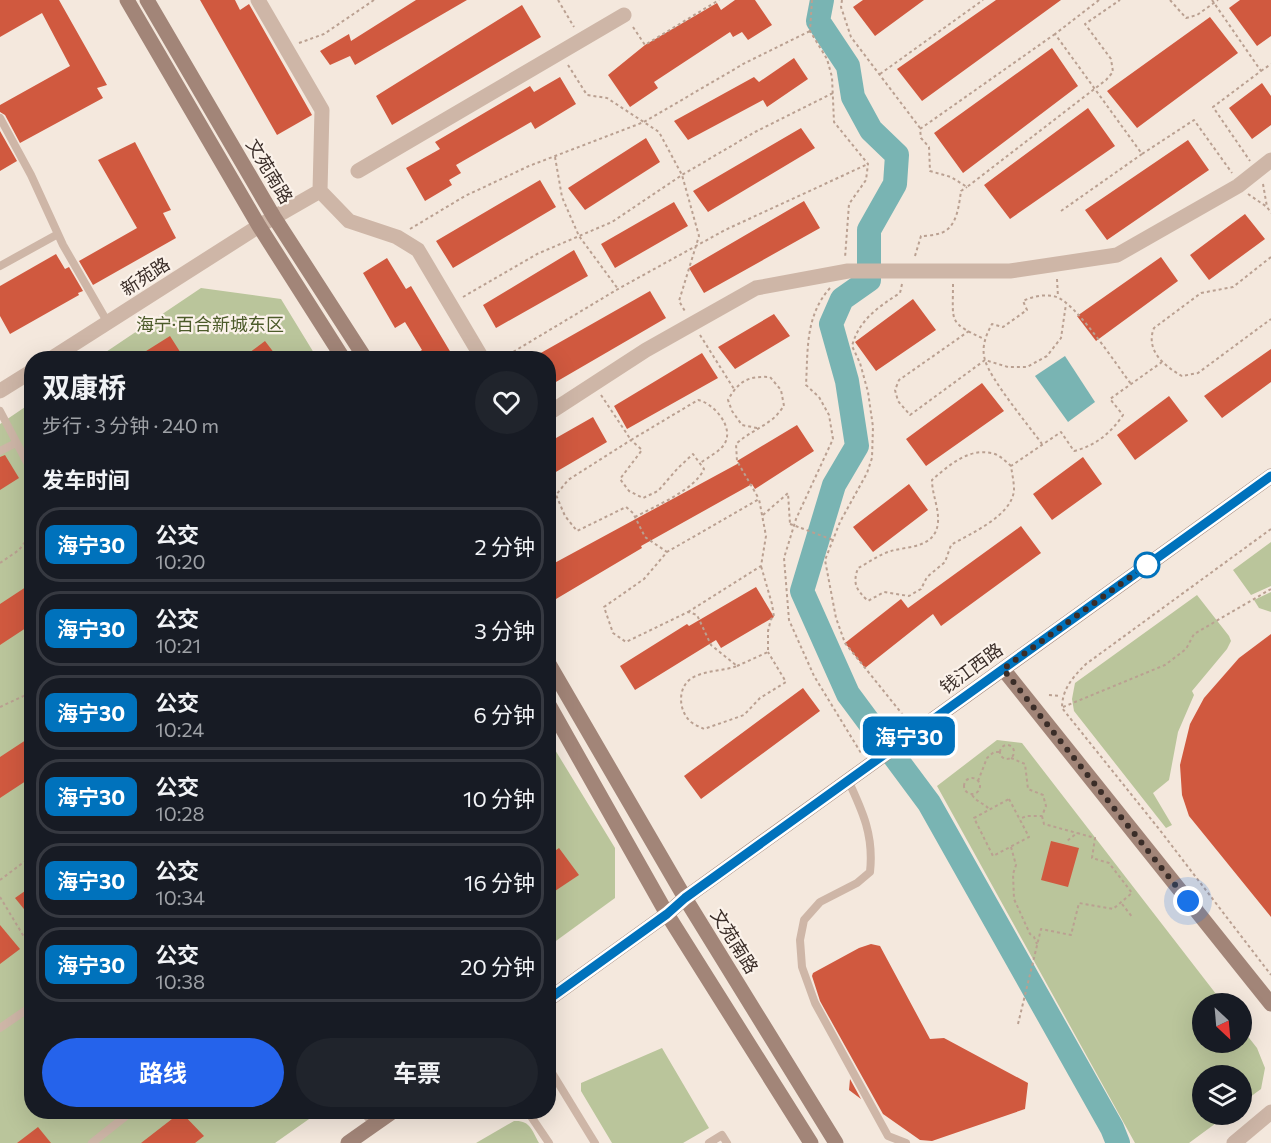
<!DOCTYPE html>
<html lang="zh">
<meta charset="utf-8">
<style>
body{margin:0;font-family:Commissioner,"Noto Sans SC",sans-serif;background:#20242c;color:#f1f3f6;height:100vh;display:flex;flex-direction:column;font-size:22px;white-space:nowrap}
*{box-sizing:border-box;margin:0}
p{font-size:20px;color:#9ea1a6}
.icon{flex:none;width:33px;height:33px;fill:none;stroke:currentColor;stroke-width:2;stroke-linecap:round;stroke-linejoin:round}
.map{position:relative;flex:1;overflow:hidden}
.drawer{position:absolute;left:24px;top:351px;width:532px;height:768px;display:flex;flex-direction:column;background:#171b24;border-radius:24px;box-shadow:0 6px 24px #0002}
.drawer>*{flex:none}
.badge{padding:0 12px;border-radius:9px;font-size:21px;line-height:39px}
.needle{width:39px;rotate:154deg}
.fabs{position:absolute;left:1192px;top:993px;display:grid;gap:12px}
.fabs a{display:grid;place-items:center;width:60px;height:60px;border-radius:50%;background:#171b24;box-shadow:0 6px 24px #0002;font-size:30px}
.you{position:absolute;width:30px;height:30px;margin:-15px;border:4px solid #fff;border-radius:50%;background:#1a73e8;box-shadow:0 0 0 9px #1a73e833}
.map>.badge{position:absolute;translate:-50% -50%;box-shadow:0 0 0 3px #fff}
h2{padding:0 18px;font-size:22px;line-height:54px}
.round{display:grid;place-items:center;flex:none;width:63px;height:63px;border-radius:32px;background:#20242c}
.head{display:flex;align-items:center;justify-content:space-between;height:102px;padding:0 18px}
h1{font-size:28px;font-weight:700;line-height:45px}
.primary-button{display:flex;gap:12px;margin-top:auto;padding:12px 18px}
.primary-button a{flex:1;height:69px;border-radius:36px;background:#2563eb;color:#fff;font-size:24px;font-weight:700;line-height:69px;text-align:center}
.primary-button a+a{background:#20242c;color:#f1f3f6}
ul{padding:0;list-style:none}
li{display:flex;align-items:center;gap:18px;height:75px;margin:0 12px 9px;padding:0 6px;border:3px solid #363941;border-radius:24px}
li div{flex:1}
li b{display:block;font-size:22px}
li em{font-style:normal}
li .badge{min-width:66px;font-weight:700;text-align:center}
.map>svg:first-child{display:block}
.green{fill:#bac59b}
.water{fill:#79b4b3}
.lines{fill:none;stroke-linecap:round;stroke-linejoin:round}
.river{stroke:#79b4b3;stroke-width:24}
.building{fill:#d0593f}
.path{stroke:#baa091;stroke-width:2;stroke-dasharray:3 3;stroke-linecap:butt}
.lane{stroke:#ceb6a7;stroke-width:8}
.street{stroke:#ceb6a7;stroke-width:15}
.secondary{stroke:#a28578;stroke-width:15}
.path-bridge{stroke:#baa091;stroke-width:2;stroke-dasharray:3 3;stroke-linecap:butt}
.line-casing{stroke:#fff;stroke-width:14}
.line{stroke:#0072bc;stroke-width:9}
.walk{stroke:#3a2d28;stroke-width:6;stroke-dasharray:0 10.8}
.stop-dot{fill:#fff;stroke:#0072bc;stroke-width:3}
.labels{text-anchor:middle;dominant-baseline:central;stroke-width:4.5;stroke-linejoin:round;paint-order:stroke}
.street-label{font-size:18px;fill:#3a2d28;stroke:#fbf2ea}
.park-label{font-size:18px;fill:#4c5b2a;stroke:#fbf2ea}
</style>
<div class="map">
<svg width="1271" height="1143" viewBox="0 0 1271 1143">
<rect width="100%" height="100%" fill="#f4e8dd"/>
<!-- green -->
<path class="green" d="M201,288L281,299L317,358H97Z
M31,403L32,1112H319L275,1143H0V424Z
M1271,542V586L1251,595L1233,570Z
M1271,592V612L1259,608L1254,600Z
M1197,595L1229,636L1231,641L1227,649L1192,691L1194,695L1178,732L1169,780L1153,793L1172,825L1166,828L1074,711L1072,699L1075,683Z
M549,740L615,848V898L549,946Z
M997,740L1022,743L1223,1003L1203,1004V1042H1242V1029L1257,1048L1265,1068L1261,1089L1242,1103V1076H1203V1114L1227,1115L1189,1143H1135L937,786Z
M662,1048L709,1128L683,1143H612L581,1091V1083Z
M514,1121C530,1120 532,1130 539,1143H476Z"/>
<!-- water -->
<path class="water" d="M1065,356L1095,402L1068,422L1035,376Z"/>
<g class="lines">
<!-- river -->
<path class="river" d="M822,0L818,21L848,66L853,97L871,130L897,155L895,184L869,230V280L842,299L831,324L847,381L857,446L834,485L802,591L848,694L929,803L1112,1128L1118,1143"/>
</g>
<!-- building -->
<path class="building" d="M0,0H59L107,85L97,88L103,98L20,143L5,115L0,112V105L70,66L42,13L0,37Z
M200,0H235L240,10L249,4L312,115L277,135Z
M416,0H467L355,65L350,56L330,65L320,51L349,34L351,41Z
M735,0H755L772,25L748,40L742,32L733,37L730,32L654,82L658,88L630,107L608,75L645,45L717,3L721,10Z
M863,0H924L875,36L853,7Z
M996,0H1061L922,101L897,69Z
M1240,0H1271V36L1257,46L1229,8Z
M522,5L541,37L392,125L376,96Z
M1210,17L1238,53L1137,128L1107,91Z
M1052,48L1078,86L963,173L934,133Z
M794,58L808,79L767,107L763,100L688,140L674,121L754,77L759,82Z
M560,77L576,104L535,129L531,122L456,165L461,173L449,180L452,185L425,201L406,168L440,149L435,142L530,86L534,92Z
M1262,83L1271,96V125L1252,139L1229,108Z
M1088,108L1115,146L1010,219L984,185Z
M801,128L815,148L708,212L693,191Z
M0,131L17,161L0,171Z
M646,138L660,162L585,210L568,188Z
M1188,140L1209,170L1107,240L1085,210Z
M135,142L171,210L163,213L176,238L93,285L79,261L137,228L98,160Z
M540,180L556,207L453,268L436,241Z
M804,201L820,228L704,293L689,268Z
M674,202L688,226L615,268L601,244Z
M1245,214L1265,239L1209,280L1190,255Z
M574,250L588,276L496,328L483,305Z
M56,254L65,269L69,267L83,291L78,293L79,295L10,334L0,316V286Z
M1161,257L1178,281L1096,341L1077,316Z
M387,258L406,289L411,286L454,358H408L422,350L405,322L395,328L363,273Z
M650,291L666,318L549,386V358H532Z
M913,299L936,330L876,371L855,342Z
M774,314L790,336L735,369L718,347Z
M170,336L184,358H135Z
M265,341L278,358H242Z
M1271,349V382L1222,418L1204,396Z
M702,353L718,378L627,429L614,406Z
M982,383L1004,411L926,466L906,439Z
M1169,396L1188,421L1135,460L1117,435Z
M593,417L607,442L549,476V442Z
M797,425L814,451L755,489L752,484L641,546L642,548L556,599L549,586V566L739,463L737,461Z
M5,455L19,478L0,490V457Z
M1083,457L1102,484L1052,520L1033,494Z
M909,484L928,510L873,552L853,527Z
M1021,526L1041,553L941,626L933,614L865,668L845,643L901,599L908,608Z
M32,583V624L0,645V604Z
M756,587L774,617L721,648L716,640L635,690L620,666L687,624L689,626Z
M1271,634V917L1189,816L1182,795L1180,765L1190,724L1204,698L1239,658Z
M803,688L820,711L701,799L684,776Z
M32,736V777L0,798V757Z
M1051,841L1079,848L1068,887L1041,880Z
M559,848L579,875L549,895V855Z
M32,886V919L15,898Z
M0,925L20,949L0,964Z
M871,944L880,946L930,1039L944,1038L1028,1083L1025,1109L932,1141L920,1140L883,1114L820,1001L812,976L813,973L859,948Z
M850,1079L861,1099L849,1090Z
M181,1112L204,1136L195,1143H141Z
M38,1127L51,1143H17Z"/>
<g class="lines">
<!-- path -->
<path class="path" d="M558,0L574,27
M812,0L810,31L827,59L832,77L834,122L868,164L866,180L849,204L845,258
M842,0L841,7L851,37L920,128
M1099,0L1055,34L1142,154L1194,120L1232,173
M1170,0L1186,18L1197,15L1218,0
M1212,0L1261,71L1213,107L1250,161
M633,27L645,45L719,0
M1055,34L920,129L921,138L929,147L930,171L951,177L967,187L1106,80L1113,72L1111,59L1085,24L1120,0
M299,43L324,34L374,0
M568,65L587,95L607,98L659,132L682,175L699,236L679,301L686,313
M1261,71L1271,64
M880,74L983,0
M555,157L562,197L579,236L618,289
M1263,184L1267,207
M1248,194L1267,207L1271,213
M1061,211L1142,154
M410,229L465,196L529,166L644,122L745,63L810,31
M915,256L921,236C927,236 935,235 941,233C957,228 959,205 961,191L967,187
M1271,257L1233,287L1201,293L1154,328C1145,350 1164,366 1182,376L1198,373L1271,319
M1057,279L1058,297
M902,284L900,293C878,307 859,320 852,346L860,363L868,392L873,427L872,458L867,473L840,522L825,560L836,618L845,643L907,720
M953,284C953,323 948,322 984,339
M830,288C805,316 808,350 806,385L819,397L829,415L833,439L796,519L784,558L789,620L814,676L861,753
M463,297L537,254L612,222L682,175L755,132L833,93
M969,331L899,380L895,390L898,401L910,415L985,360L1008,367H1027L1047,356L1061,338L1066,304
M700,335L734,389
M503,358L618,289L725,230L868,164
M601,395L631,440L698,400C713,403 734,426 725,443C721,451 707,458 700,463
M757,428L742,425L732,411L728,400C739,380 749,376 770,377L781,390L784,406C780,411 776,417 770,421C759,429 747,434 736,444L737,461L759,499
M1042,444C1029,426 990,379 985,360C981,347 986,335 992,324L1003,327L1027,310L1023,301C1033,296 1048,293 1059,298C1079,308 1116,364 1131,384
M1011,466C1005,461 999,454 991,453C968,448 948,466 932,480C932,494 939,508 938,522C936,548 909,546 891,551C880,554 868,563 858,568C852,585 857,590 868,601L884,592L909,596L921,589L927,577L945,562L951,545C971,533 1012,516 1014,490C1014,482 1012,473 1011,466L1061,432L1074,451C1095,446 1111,433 1123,415L1110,399L1162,362
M763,515L788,493L790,524
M635,517C655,506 695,490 704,469L693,454L678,468L658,491L643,498L629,491L620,479L642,450L631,440L568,480L556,495L565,516L577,531L626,507L633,513L645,537L667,552
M801,528L833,540
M1271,529L1086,664C1073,677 1062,689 1062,708L1159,829L1271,975
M0,563L19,550L32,533
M688,612L761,566L766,536L759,499L667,552L644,579L604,607L613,633L626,642L688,612L697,615L711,645L737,666C724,671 709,670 696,676C677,683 677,710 691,722C695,725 700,727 704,729L744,715L760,698L786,682L768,652
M737,666L768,652V631L771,619L774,617L772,604L761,566
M1049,695L1061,696
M0,707L32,692
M1063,707L1165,665L1186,649L1194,634L1271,589
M1000 752a7 7 0 1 1 14 0a7 7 0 1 1-14 0Z
M1011,758L1025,764L1028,789L1043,795L1046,806L1042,816H1027L1019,819
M964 786a8 8 0 1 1 16 0a8 8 0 1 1-16 0Z
M978,781L987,758L994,752H1001
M972,795C978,803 984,803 990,810
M1009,799L1029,837L993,856L974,818Z
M1042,816L1044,824L1077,833
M1011,847L1016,865L1013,874L1014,899L1030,934L1034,937L1037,944
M0,880L32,856
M0,897L32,950
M1122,904L1133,918
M1018,1024L1041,929L1071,935L1079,903L1113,909L1132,893L1109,863L1092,858L1095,838L1077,833L1067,841"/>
<!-- lane -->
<path class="lane" d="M0,118L31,175L63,245L108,323
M0,266L58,234
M0,411L32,472
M0,451L16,443
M848,780C863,812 874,836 870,872L857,883L820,902L804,920L800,940L802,967L815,1003L888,1136L906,1143
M0,1028L32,1006
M549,1068L595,1143
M363,1112L374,1124
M528,1112L549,1143
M92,1143L131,1112
M709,1143L722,1135L727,1143"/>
<!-- street -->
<path class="street" d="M358,171L624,15
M320,191L349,221L397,237L418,250L482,358
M52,358L259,226L320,191L322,110L258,0
M0,391L32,371
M549,413L646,350L756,288L848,271H1010L1117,255L1238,186L1271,160
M1234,1143L1271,1112"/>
<!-- secondary -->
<path class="secondary" d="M127,0L259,226L343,358
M147,0L274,217L365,358
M549,664L685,898L836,1143
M1003,669L1271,1004
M549,705L667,914L811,1143
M549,999L667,914L685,898L1271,476
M348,1143L392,1112"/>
<!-- path-bridge -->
<path class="path-bridge" d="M790,524L801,528"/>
</g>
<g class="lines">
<!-- line casing -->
<g class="line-casing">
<path id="line" d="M549,999L667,914L685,898L1271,476"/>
</g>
<!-- line -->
<use href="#line" class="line"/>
<!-- walk -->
<path class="walk" d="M1147,565L1003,669L1188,901"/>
</g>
<!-- markers -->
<circle class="stop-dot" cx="1147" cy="565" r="12"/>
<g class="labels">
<!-- street labels -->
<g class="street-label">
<text transform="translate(270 171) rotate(59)">文苑南路</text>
<text transform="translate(145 276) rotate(-33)">新苑路</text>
<text transform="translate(971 668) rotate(-36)">钱江西路</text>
<text transform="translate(735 941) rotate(58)">文苑南路</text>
</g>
<!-- park labels -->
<g class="park-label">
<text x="210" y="324">海宁·百合新城东区</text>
</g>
</g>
</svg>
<div class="fabs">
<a><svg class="needle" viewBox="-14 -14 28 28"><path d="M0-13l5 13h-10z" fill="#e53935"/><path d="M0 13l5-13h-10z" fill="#9ea1a6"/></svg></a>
<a><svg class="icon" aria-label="layers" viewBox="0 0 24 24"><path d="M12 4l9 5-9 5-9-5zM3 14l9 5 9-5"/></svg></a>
</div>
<div class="you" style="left:1188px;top:901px"></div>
<b class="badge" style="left:909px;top:736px;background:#0072bc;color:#fff">海宁30</b>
<section class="drawer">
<div class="head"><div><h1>双康桥</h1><p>步行 · 3 分钟 · 240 m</p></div><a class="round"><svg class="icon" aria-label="heart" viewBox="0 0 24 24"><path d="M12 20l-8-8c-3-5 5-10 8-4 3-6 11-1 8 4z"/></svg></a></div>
<h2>发车时间</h2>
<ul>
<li><span class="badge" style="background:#0072bc;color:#fff">海宁30</span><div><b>公交</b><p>10:20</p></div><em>2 分钟</em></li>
<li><span class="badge" style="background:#0072bc;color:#fff">海宁30</span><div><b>公交</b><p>10:21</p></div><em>3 分钟</em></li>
<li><span class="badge" style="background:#0072bc;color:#fff">海宁30</span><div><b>公交</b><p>10:24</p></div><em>6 分钟</em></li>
<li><span class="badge" style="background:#0072bc;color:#fff">海宁30</span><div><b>公交</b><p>10:28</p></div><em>10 分钟</em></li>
<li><span class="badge" style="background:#0072bc;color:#fff">海宁30</span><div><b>公交</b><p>10:34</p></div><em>16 分钟</em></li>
<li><span class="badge" style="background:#0072bc;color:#fff">海宁30</span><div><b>公交</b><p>10:38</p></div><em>20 分钟</em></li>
</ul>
<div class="primary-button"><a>路线</a><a>车票</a></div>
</section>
</div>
